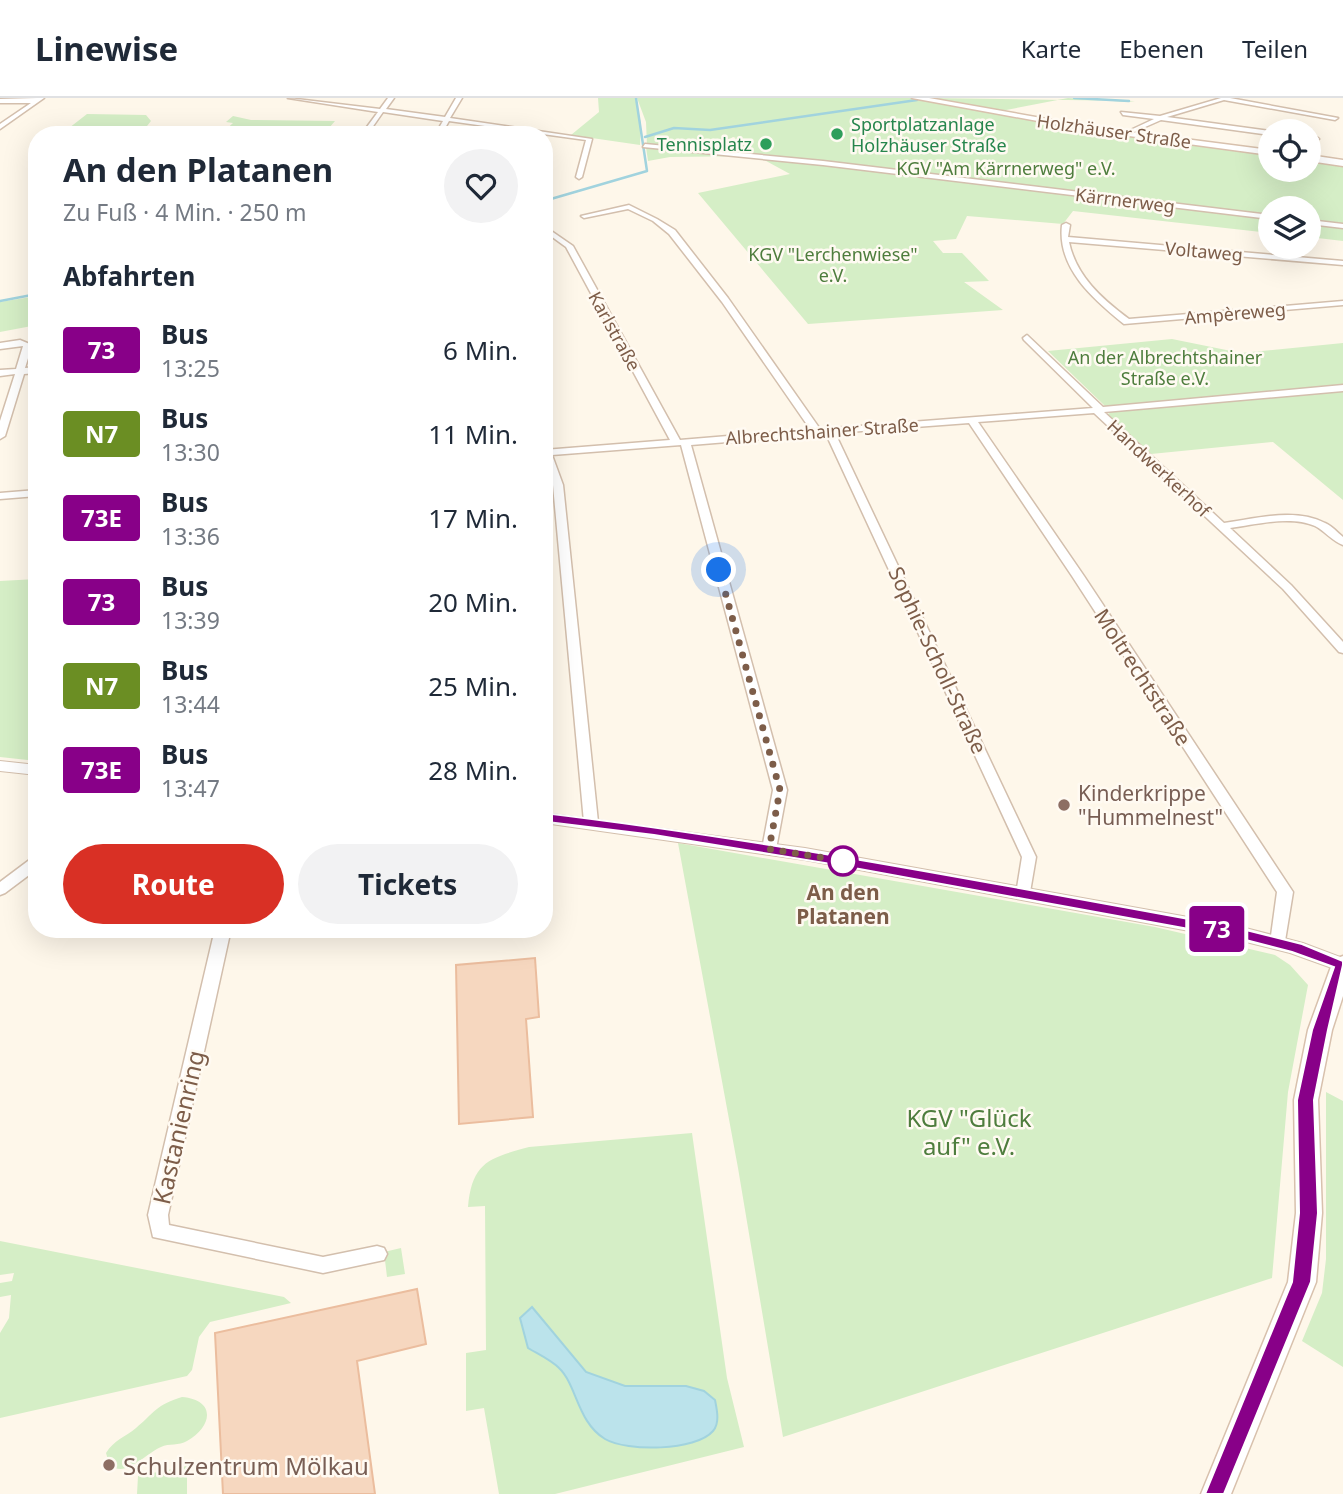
<!DOCTYPE html>
<html lang="de">
<meta charset="utf-8">
<style>
body{margin:0;font-family:"Noto Sans",sans-serif;background:#f2f2f3;color:#1f2937;height:100vh;display:flex;flex-direction:column;font-size:26px;white-space:nowrap}
*{box-sizing:border-box;margin:0}
p{font-size:23px;color:#747a83}
.icon{flex:none;width:38px;height:38px;fill:none;stroke:currentColor;stroke-width:2;stroke-linecap:round;stroke-linejoin:round}
.map{position:relative;flex:1;overflow:hidden}
.details{position:absolute;left:28px;top:28px;width:525px;height:812px;display:flex;flex-direction:column;background:#fff;border-radius:28px;box-shadow:0 7px 28px #0002}
.details>*{flex:none}
.badge{padding:0 14px;border-radius:5px;font-size:24px;line-height:46px}
.controls{position:absolute;left:1258px;top:21px;display:grid;gap:14px}
.controls a{display:grid;place-items:center;width:63px;height:63px;border-radius:50%;background:#fff;box-shadow:0 7px 28px #0002;font-size:35px}
.you{position:absolute;width:35px;height:35px;margin:-18px;border:5px solid #fff;border-radius:50%;background:#1a73e8;box-shadow:0 0 0 10px #1a73e833}
.map>.badge{position:absolute;translate:-50% -50%;box-shadow:0 0 0 4px #fff}
h2{padding:0 35px;font-size:26px;line-height:63px}
.round{display:grid;place-items:center;flex:none;width:74px;height:74px;border-radius:37px;background:#f2f2f3}
.summary{display:flex;align-items:center;justify-content:space-between;height:119px;padding:0 35px}
h1{font-size:33px;font-weight:700;line-height:52px}
.cta{display:flex;gap:14px;margin-top:auto;padding:14px 35px}
.cta a{flex:1;height:80px;border-radius:42px;background:#d93025;color:#fff;font-size:28px;font-weight:700;line-height:80px;text-align:center}
.cta a+a{background:#f2f2f3;color:#1f2937}
ul{padding:0;list-style:none}
li{display:flex;align-items:center;gap:21px;height:84px;padding:0 35px}
li div{flex:1}
li b{display:block;font-size:26px}
li em{font-style:normal}
li .badge{min-width:77px;font-weight:700;text-align:center}
header{display:flex;align-items:center;gap:42px;box-sizing:border-box;height:98px;padding:0 35px;background:#fff;border-bottom:2px solid #e0e1e3}
header strong{font-size:33px}
nav{display:flex;gap:38px;margin-inline-start:auto;font-size:24px}
.map>svg:first-child{display:block}
.green{fill:#d5eec6}
.water{fill:#bbe3eb;stroke:#a1d3de;stroke-width:2}
.lines{fill:none;stroke-linecap:round;stroke-linejoin:round}
.stream{stroke:#a1d3de;stroke-width:2.5}
.building{fill:#f6d7bf;stroke:#ebbd9e;stroke-width:2}
.minor-casing{stroke:#d3bfad;stroke-width:3}
.tertiary-casing{stroke:#d3bfad;stroke-width:2}
.secondary-casing{stroke:#d8c1ad;stroke-width:3}
.minor{fill:#fff;fill-rule:evenodd}
.tertiary{fill:#fff;fill-rule:evenodd}
.secondary{fill:#fff;fill-rule:evenodd}
.line{fill:#808;stroke:#fff;stroke-width:2}
.walk{stroke:#7d5d49;stroke-width:7;stroke-dasharray:0 12.6}
.leisure-dot{fill:#2e9e5b;stroke:#fffaf2;stroke-width:2.5}
.education-dot{fill:#8d6e63;stroke:#fffaf2;stroke-width:2.5}
.stop-dot{fill:#fff;stroke:#808;stroke-width:3.5}
.labels{text-anchor:middle;dominant-baseline:central;stroke-width:5;stroke-linejoin:round;paint-order:stroke}
.far-leisure-label{font-size:18px;fill:#27864d;stroke:#fffaf2;text-anchor:start}
.far-street-label{font-size:18px;fill:#7d5d49;stroke:#fffaf2}
.far-park-label{font-size:18px;fill:#4e7d3d;stroke:#fffaf2}
.street-label{font-size:21px;fill:#7d5d49;stroke:#fffaf2}
.education-label{font-size:21px;fill:#785e54;stroke:#fffaf2;text-anchor:start}
.stop-label{font-size:21px;font-weight:bold;fill:#7d5d49;stroke:#fffaf2}
.near-park-label{font-size:24px;fill:#4e7d3d;stroke:#fffaf2}
.near-street-label{font-size:24px;fill:#7d5d49;stroke:#fffaf2}
.near-education-label{font-size:24px;fill:#785e54;stroke:#fffaf2;text-anchor:start}
</style>
<header>
<strong>Linewise</strong>
<nav><a>Karte</a><a>Ebenen</a><a>Teilen</a></nav>
</header>
<div class="map">
<svg width="1343" height="1396" viewBox="0 0 1343 1396">
<rect width="100%" height="100%" fill="#fef7ea"/>
<!-- green -->
<path class="green" d="M598,0H635L641,25L640,47L571,37L599,14Z
M637,0H910L1084,31L1263,55L1270,56V72H1309V63L1343,66V143L1309,139V110H1270V135L1073,113L1063,126L967,118L956,141L933,143L943,155H962L989,183L964,184L1003,212L808,226L698,95L790,76L759,59L824,64L717,52L736,40L733,39L712,52L647,48L646,24Z
M929,0L1135,3L1128,4L1068,0L1001,13Z
M87,16L146,17L151,23L147,28H181L171,37H60Z
M233,18L251,22L335,23L323,37H220L233,25L226,24Z
M646,49L757,58L670,59L648,63Z
M37,198V227L0,234V204Z
M1172,241L1241,255L1343,245V289L1106,309L1048,253Z
M1343,293V402L1273,344L1151,356L1107,317L1111,314Z
M37,481V663L0,659V483Z
M678,745L1155,829L1275,857L1290,867L1308,887L1288,994L1272,1180L783,1339L738,1070Z
M1326,994L1343,1003V1269L1302,1243L1322,1195L1326,1161Z
M692,1035L727,1280L744,1349L555,1396H499L484,1310L466,1313V1255L486,1252L485,1108L468,1109C472,1064 489,1060 529,1049Z
M0,1143L284,1199L291,1205L210,1224L199,1239L192,1272L187,1278L0,1320V1235L9,1220L11,1197L0,1199V1185L12,1183L14,1175L0,1177Z
M401,1150L405,1176L387,1179L384,1154Z
M182,1299C217,1302 212,1329 187,1343C179,1348 169,1345 161,1349C144,1356 115,1391 106,1355C114,1342 125,1339 136,1330C155,1314 156,1307 182,1299Z
M187,1368V1396H137L138,1378Z"/>
<!-- water -->
<path class="water" d="M532,1209L586,1274L625,1288H686L704,1293L715,1302C717,1312 720,1325 713,1333C696,1353 627,1354 605,1341C577,1324 577,1287 559,1270C551,1262 538,1256 528,1250L520,1220Z"/>
<g class="lines">
<!-- stream -->
<path class="stream" d="M1074,0L1129,3
M645,39L674,30L710,32L917,2
M544,103L647,73L636,0
M0,203L37,196"/>
</g>
<!-- building -->
<path class="building" d="M535,860L539,919L526,921L533,1019L459,1026L456,867Z
M417,1191L426,1246L357,1263L375,1396H223L215,1235Z"/>
<g class="lines">
<!-- minor casing -->
<g class="minor-casing">
<path id="minor" d="M37,0H44L0,31V26L31,5H0V1Z
M288,0L380,11L388,0H394L386,11L445,19L456,0H462L450,20L592,41L582,79L579,81L576,79L586,42L449,23L441,37H435L443,23L383,14L367,37H361L378,14Z
M1221,0H1230L1338,20L1335,22L1224,2L1167,19L1270,33V37L1161,22L1127,37L1122,36L1154,21L1123,17L1121,14L1160,18Z
M1309,38L1318,40L1319,41L1309,42Z
M645,46L823,63L1270,117V121L823,67L643,49Z
M629,107L657,121L675,132L728,200L820,331L1093,310L1024,242L1023,240L1027,237L1103,309L1343,287V293L1104,314L1224,425C1255,421 1295,409 1325,425C1332,428 1337,434 1343,439V447C1332,443 1325,433 1315,428C1290,417 1255,427 1230,430L1291,487L1343,544V555L1339,554L1283,491L1094,315L978,324L1084,478L1293,794L1284,849H1272L1270,845L1277,794L1072,478L969,325L835,335L1036,759L1029,800H1019L1016,796L1022,759L826,336L691,347L787,692L776,751L769,756L762,751L773,692L681,347L552,357L563,387L598,724L596,727H586L584,724L553,387L544,364V352L670,342L566,149L544,133V128L573,148L680,342L810,331L722,204L669,136L653,123L628,111L584,120L581,118Z
M1309,122L1343,126V130L1309,126Z
M1066,125L1070,127L1068,139L1343,163V167L1069,144C1076,178 1102,201 1129,221L1343,203V207L1124,226C1093,201 1057,170 1062,127Z
M20,242L32,247L25,270L37,269V275L24,276L5,338L0,341V323L15,276L0,278V272L16,271L23,248L0,251V245Z
M37,392V398L0,401V395Z
M37,758V771L5,795L0,797V784L32,760Z
M215,831H231L168,1117L169,1127L323,1159L377,1148L384,1150L387,1156L384,1162L323,1175L153,1139L148,1117Z"/>
</g>
<!-- tertiary casing -->
<g class="tertiary-casing">
<path id="tertiary" d="M0,663L37,667V677L0,673Z
M544,715L805,750L1238,828L1303,845L1343,860V874L1290,855L1238,842L805,762L544,725Z"/>
</g>
<!-- secondary casing -->
<g class="secondary-casing">
<path id="secondary" d="M912,0H929L1092,29L1270,52V57L1092,33Z
M1309,57L1343,62V68L1309,63Z
M1343,858V898L1332,932L1318,1002L1322,1115L1316,1184L1231,1396H1201L1288,1184L1296,1115L1294,1002L1308,932L1332,866L1335,861Z"/>
</g>
<!-- minor -->
<use href="#minor" class="minor"/>
<!-- tertiary -->
<use href="#tertiary" class="tertiary"/>
<!-- secondary -->
<use href="#secondary" class="secondary"/>
</g>
<!-- line -->
<path class="line" d="M544,715C777,743 1007,788 1238,830L1302,846L1343,863V867L1328,932L1314,1002L1318,1115L1311,1184L1224,1396H1205L1292,1184L1299,1115L1297,1002L1312,932L1334,869L1292,854L1238,840L843,768L654,737L539,723L537,720Z"/>
<g class="lines">
<!-- walk -->
<path class="walk" d="M719,472L780,692L769,751L843,763"/>
</g>
<!-- markers -->
<g class="leisure-dot">
<circle cx="837" cy="36" r="7"/>
<circle cx="766" cy="46" r="7"/>
</g>
<g class="education-dot">
<circle cx="1064" cy="707" r="7"/>
<circle cx="109" cy="1367" r="7"/>
</g>
<circle class="stop-dot" cx="843" cy="763" r="14"/>
<g class="labels">
<!-- far-leisure labels -->
<g class="far-leisure-label">
<text x="851" y="26">Sportplatzanlage<tspan x="851" dy="21">Holzhäuser Straße</tspan></text>
<text x="752" y="46" text-anchor="end">Tennisplatz</text>
</g>
<!-- far-street labels -->
<g class="far-street-label">
<text transform="translate(1114 33) rotate(8)">Holzhäuser Straße</text>
<text transform="translate(1125 102) rotate(7)">Kärrnerweg</text>
<text transform="translate(1204 153) rotate(5)">Voltaweg</text>
<text transform="translate(1235 215) rotate(-5)">Ampèreweg</text>
<text transform="translate(615 233) rotate(61)">Karlstraße</text>
<text transform="translate(822 333) rotate(-4)">Albrechtshainer Straße</text>
<text transform="translate(1159 370) rotate(43)">Handwerkerhof</text>
</g>
<!-- far-park labels -->
<g class="far-park-label">
<text x="1006" y="70">KGV "Am Kärrnerweg" e.V.</text>
<text x="833" y="156">KGV "Lerchenwiese"<tspan x="833" dy="21">e.V.</tspan></text>
<text x="1165" y="259">An der Albrechtshainer<tspan x="1165" dy="21">Straße e.V.</tspan></text>
</g>
<!-- street labels -->
<g class="street-label">
<text transform="translate(938 562) rotate(65)">Sophie-Scholl-Straße</text>
<text transform="translate(1143 579) rotate(57)">Moltrechtstraße</text>
</g>
<!-- education labels -->
<g class="education-label">
<text x="1078" y="695">Kinderkrippe<tspan x="1078" dy="24">"Hummelnest"</tspan></text>
</g>
<!-- stop labels -->
<g class="stop-label">
<text x="843" y="794">An den<tspan x="843" dy="24">Platanen</tspan></text>
</g>
<!-- near-park labels -->
<g class="near-park-label">
<text x="969" y="1019">KGV "Glück<tspan x="969" dy="28">auf" e.V.</tspan></text>
</g>
<!-- near-street labels -->
<g class="near-street-label">
<text transform="translate(178 1029) rotate(-77)">Kastanienring</text>
</g>
<!-- near-education labels -->
<g class="near-education-label">
<text x="123" y="1367">Schulzentrum Mölkau</text>
</g>
</g>
</svg>
<div class="controls">
<a><svg class="icon" aria-label="locate" viewBox="0 0 24 24"><circle cx="12" cy="12" r="6"/><path d="M12 2v4M12 18v4M2 12h4M18 12h4"/></svg></a>
<a><svg class="icon" aria-label="layers" viewBox="0 0 24 24"><path d="M12 4l9 5-9 5-9-5zM3 14l9 5 9-5"/></svg></a>
</div>
<div class="you" style="left:719px;top:472px"></div>
<b class="badge" style="left:1217px;top:831px;background:#808;color:#fff">73</b>
<section class="details">
<div class="summary"><div><h1>An den Platanen</h1><p>Zu Fuß · 4 Min. · 250 m</p></div><a class="round"><svg class="icon" aria-label="heart" viewBox="0 0 24 24"><path d="M12 20l-8-8c-3-5 5-10 8-4 3-6 11-1 8 4z"/></svg></a></div>
<h2>Abfahrten</h2>
<ul>
<li><span class="badge" style="background:#808;color:#fff">73</span><div><b>Bus</b><p>13:25</p></div><em>6 Min.</em></li>
<li><span class="badge" style="background:#6b8e23;color:#fff">N7</span><div><b>Bus</b><p>13:30</p></div><em>11 Min.</em></li>
<li><span class="badge" style="background:#808;color:#fff">73E</span><div><b>Bus</b><p>13:36</p></div><em>17 Min.</em></li>
<li><span class="badge" style="background:#808;color:#fff">73</span><div><b>Bus</b><p>13:39</p></div><em>20 Min.</em></li>
<li><span class="badge" style="background:#6b8e23;color:#fff">N7</span><div><b>Bus</b><p>13:44</p></div><em>25 Min.</em></li>
<li><span class="badge" style="background:#808;color:#fff">73E</span><div><b>Bus</b><p>13:47</p></div><em>28 Min.</em></li>
</ul>
<div class="cta"><a>Route</a><a>Tickets</a></div>
</section>
</div>
